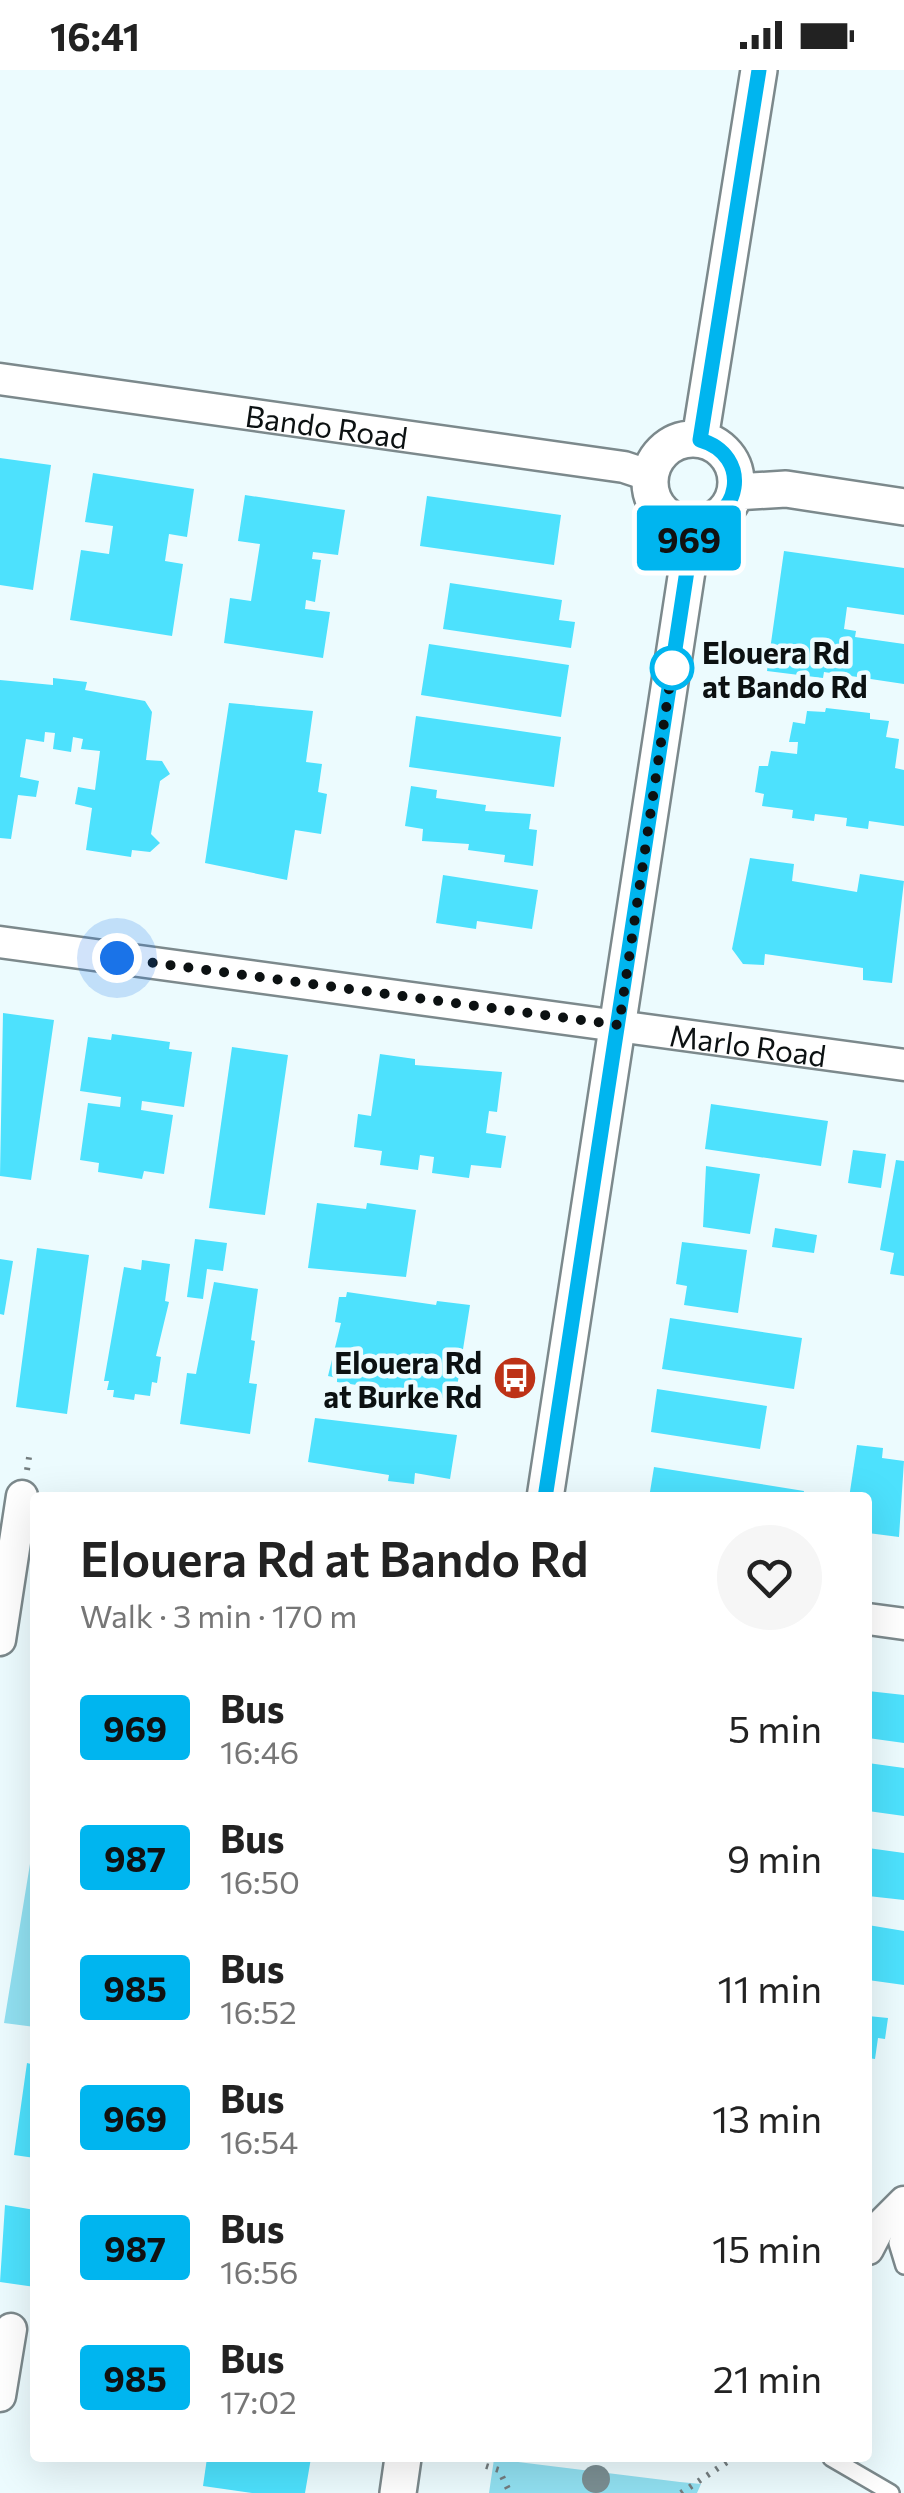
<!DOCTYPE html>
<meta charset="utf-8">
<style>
body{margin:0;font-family:Commissioner,sans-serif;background:#f6f6f6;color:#222;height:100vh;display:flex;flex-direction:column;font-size:38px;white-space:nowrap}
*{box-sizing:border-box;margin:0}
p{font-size:32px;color:#767676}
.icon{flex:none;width:55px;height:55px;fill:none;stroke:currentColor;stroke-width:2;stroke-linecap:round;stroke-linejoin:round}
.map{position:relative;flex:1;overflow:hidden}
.sheet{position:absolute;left:30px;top:1422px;width:842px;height:970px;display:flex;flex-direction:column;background:#fff;border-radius:10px;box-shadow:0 10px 40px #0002}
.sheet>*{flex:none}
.badge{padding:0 20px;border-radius:8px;font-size:35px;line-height:65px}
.you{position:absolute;width:50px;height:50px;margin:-25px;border:8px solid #fff;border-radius:50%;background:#1a73e8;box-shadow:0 0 0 15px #1a73e833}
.map>.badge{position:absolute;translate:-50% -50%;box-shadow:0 0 0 5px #fff}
.round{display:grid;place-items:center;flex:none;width:105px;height:105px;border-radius:52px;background:#f6f6f6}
.summary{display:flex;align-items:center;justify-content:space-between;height:170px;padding:0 50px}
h1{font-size:48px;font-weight:600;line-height:75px}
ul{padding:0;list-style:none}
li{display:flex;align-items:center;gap:30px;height:130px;padding:0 50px}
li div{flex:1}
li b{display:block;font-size:38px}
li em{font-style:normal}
li .badge{min-width:110px;font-weight:700;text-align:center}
.status{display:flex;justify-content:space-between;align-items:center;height:70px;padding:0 50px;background:#fff;direction:ltr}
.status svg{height:28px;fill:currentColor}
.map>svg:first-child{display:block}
.green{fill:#91e0f1}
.building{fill:#4de1fd}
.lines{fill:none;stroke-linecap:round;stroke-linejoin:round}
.service-casing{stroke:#7c898c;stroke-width:20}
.minor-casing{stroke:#7c898c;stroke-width:35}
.tertiary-casing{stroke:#7c898c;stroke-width:40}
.path{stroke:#747d7f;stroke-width:6;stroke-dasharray:2.5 8;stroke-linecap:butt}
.service{stroke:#fff;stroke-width:15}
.minor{stroke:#fff;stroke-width:30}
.tertiary{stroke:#fff;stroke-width:35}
.tree{fill:#7b8f93}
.line-casing{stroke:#fff;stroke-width:22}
.line{stroke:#00b5ef;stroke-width:15}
.walk{stroke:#0c1112;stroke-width:10;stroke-dasharray:0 18}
.stop-dot{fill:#fff;stroke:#00b5ef;stroke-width:5}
.labels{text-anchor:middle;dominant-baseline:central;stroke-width:9;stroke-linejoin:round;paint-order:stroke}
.street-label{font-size:30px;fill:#0c1112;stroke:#ecfbfe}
.stop-label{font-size:30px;font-weight:bold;fill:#0c1112;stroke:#ecfbfe;text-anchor:start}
.poi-label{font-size:30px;font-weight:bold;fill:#0c1112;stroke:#ecfbfe;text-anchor:end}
</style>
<div class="status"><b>16:41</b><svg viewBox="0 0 49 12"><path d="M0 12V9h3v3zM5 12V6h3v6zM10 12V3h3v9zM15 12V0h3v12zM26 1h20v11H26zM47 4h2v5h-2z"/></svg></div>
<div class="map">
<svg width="904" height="2423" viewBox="0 0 904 2423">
<rect width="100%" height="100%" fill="#ecfbfe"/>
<!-- green -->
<path class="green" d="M30,1794L35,1795V1957L4,1953Z
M494,2389L680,2412L701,2414L697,2423H489Z"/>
<!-- building -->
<path class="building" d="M0,388L51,395L33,520L0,515Z
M93,403L194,419L187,467L169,464L165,491L183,494L172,566L70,550L81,480L109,484L113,456L85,452Z
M245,425L345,440L338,485L313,482L312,489L321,490L315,532L306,530L305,539L330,542L323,588L224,573L230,528L251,531L260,474L238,471Z
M427,426L561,445L554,495L420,476Z
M784,481L904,498V545L847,537L844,559L856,561L855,567L904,574V614L824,602L823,608L767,601Z
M450,513L562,530L559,550L575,552L571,578L443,559Z
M429,574L569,595L561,647L421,625Z
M53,608L87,612L85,620L145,631L152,642L146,690L162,691L170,704L160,711L151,764L160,773L150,782L132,780L131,787L86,780L92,738L75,734L78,717L95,720L100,681L81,679L83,669L73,667L71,682L53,679L55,663L45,662L44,672L26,669L20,707L39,711L36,727L18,725L11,769L0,768V610L53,615Z
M229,633L313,641L306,692L322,694L318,722L327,724L321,764L295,760L287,810L205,793Z
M826,638L870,643V649L889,651L886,667L899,669L895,698L904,700V756L869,751L868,759L846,756L847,748L815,744L814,751L792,748L793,740L762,736L764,724L755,722L759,696H768L771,681L797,684L798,672H789L793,652L805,654L807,641L825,642Z
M416,646L561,667L554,717L409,697Z
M411,716L437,720L436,728L486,735L485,741L531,744L529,759L537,760L533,796L504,792L505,785L468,780L469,774L422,771L423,759L405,756Z
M750,788L794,794L792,811L857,822L860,804L904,811L892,913L863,910V898L765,884L764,895L743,894L732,879Z
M443,805L538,820L532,859L477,851L476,859L436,853Z
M3,943L54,950L31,1110L0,1106Z
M112,964L170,972L169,979L192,982L184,1037L142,1031L141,1040L173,1045L164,1104L144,1101L142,1109L98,1102L99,1093L80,1090L88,1033L120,1037L121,1027L80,1021L88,967L111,970Z
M232,977L288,985L265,1145L209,1138Z
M380,984L415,989V995L502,1002L497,1042L489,1041L486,1063L506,1066L501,1098L471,1095L469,1108L432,1103L434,1087L420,1085L418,1100L380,1095L382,1081L354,1077L358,1044L371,1046Z
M711,1034L828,1051L821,1096L705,1079Z
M853,1080L886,1084L881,1118L848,1113Z
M896,1090L904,1091V1206L890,1204L894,1183L880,1180Z
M706,1096L760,1104L750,1164L703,1157Z
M317,1133L366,1139L367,1133L416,1140L406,1207L308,1198Z
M775,1158L817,1165L814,1183L772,1177Z
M195,1169L227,1173L223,1201L207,1199L203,1229L187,1227Z
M682,1172L747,1180L738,1243L684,1235L687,1216L676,1214Z
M37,1178L89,1185L67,1344L16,1337Z
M0,1189L13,1191L4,1245L0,1244Z
M142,1190L170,1194L165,1231L169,1232L156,1286L161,1287L157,1313L152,1312L150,1326L135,1324L134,1330L113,1327L114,1320H107L109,1311H104L124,1197L141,1200Z
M214,1212L258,1219L251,1270L255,1271L249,1313L257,1314L250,1364L180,1354L187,1303L196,1304Z
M347,1222L436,1235L437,1231L470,1235L455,1330L337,1312V1308L328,1306L341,1253L335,1252L339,1227H346Z
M670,1248L802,1268L794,1319L662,1299Z
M657,1319L767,1336L760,1379L651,1362Z
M315,1348L457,1365L450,1409L415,1403L414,1414L388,1411L389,1405L308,1392Z
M857,1375L883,1378L882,1388L904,1391L899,1467L868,1463V1428H849Z
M654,1397L804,1421L803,1428H649Z
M868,1621L904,1625V1673L868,1668Z
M868,1693L904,1698V1746L868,1741Z
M868,1778L904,1783V1830L868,1826Z
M868,1855L904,1861V1915L868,1910Z
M868,1946L888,1948L885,1969L878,1968L875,1989L868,1988Z
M27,1993L35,1995V2088L14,2085Z
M5,2135L35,2140V2217L0,2212Z
M207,2388H311L305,2423H252L203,2416Z"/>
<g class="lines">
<!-- service casing -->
<g class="service-casing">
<path id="service" d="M904,2142L897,2173L904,2196
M831,2388L891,2423"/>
</g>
<!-- minor casing -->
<g class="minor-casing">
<g id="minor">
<path id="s1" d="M0,309L624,397L651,406"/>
<path id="s2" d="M0,872L904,995"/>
<path d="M868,1549L904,1554"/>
<path d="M0,1570L22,1426"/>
<path d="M868,2179L880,2156L904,2132"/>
<path d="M0,2326L11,2259"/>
</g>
</g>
<!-- tertiary casing -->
<g class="tertiary-casing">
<path id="tertiary" d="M700,369L759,0
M650 412a43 43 0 1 1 86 0a43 43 0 1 1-86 0Z
M735,422L786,419L904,437
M545,1428L690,481L687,454
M398,2423L403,2388"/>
</g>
<!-- path -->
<path class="path" d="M27,1400L30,1381
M486,2396L499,2400L510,2423
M681,2423L733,2388"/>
<!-- service -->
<use href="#service" class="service"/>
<!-- minor -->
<use href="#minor" class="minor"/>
<!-- tertiary -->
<use href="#tertiary" class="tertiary"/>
</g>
<!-- trees -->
<circle class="tree" cx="596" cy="2409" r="14"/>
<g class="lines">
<!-- line casing -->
<g class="line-casing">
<path id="line" d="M545,1428L690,481L687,454C742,454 753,385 700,370L759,0"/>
</g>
<!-- line -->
<use href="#line" class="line"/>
<!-- walk -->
<path class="walk" d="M117,888L619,955L673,592L672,598"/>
</g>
<!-- icons -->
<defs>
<g id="bus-disc" transform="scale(2.25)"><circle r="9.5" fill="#bd3217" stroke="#ecfbfe"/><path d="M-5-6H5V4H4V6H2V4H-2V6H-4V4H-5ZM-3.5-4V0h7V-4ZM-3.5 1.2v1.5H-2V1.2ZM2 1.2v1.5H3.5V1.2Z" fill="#fff"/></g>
</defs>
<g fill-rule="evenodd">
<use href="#bus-disc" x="515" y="1308"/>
</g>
<!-- markers -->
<circle class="stop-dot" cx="672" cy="598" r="20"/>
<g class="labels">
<!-- street labels -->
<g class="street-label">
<text stroke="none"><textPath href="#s1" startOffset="330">Bando Road</textPath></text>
<text stroke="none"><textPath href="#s2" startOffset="755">Marlo Road</textPath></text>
</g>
<!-- stop labels -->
<g class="stop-label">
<text x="702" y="581">Elouera Rd<tspan x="702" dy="34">at Bando Rd</tspan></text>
</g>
<!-- poi labels -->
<g class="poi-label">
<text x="482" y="1291">Elouera Rd<tspan x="482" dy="34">at Burke Rd</tspan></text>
</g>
</g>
</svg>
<div class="you" style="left:117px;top:888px"></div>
<b class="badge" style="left:689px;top:468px;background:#00b5ef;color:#111">969</b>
<section class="sheet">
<div class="summary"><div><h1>Elouera Rd at Bando Rd</h1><p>Walk · 3 min · 170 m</p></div><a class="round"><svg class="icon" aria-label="heart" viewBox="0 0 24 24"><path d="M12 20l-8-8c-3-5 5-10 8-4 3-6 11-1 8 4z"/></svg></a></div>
<ul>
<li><span class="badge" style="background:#00b5ef;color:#111">969</span><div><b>Bus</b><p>16:46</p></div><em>5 min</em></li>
<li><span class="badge" style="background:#00b5ef;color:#111">987</span><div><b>Bus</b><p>16:50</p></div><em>9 min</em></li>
<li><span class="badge" style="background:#00b5ef;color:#111">985</span><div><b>Bus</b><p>16:52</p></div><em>11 min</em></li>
<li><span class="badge" style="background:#00b5ef;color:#111">969</span><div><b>Bus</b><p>16:54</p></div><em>13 min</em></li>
<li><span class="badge" style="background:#00b5ef;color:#111">987</span><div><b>Bus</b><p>16:56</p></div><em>15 min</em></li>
<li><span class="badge" style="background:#00b5ef;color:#111">985</span><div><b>Bus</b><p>17:02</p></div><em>21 min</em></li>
</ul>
</section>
</div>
